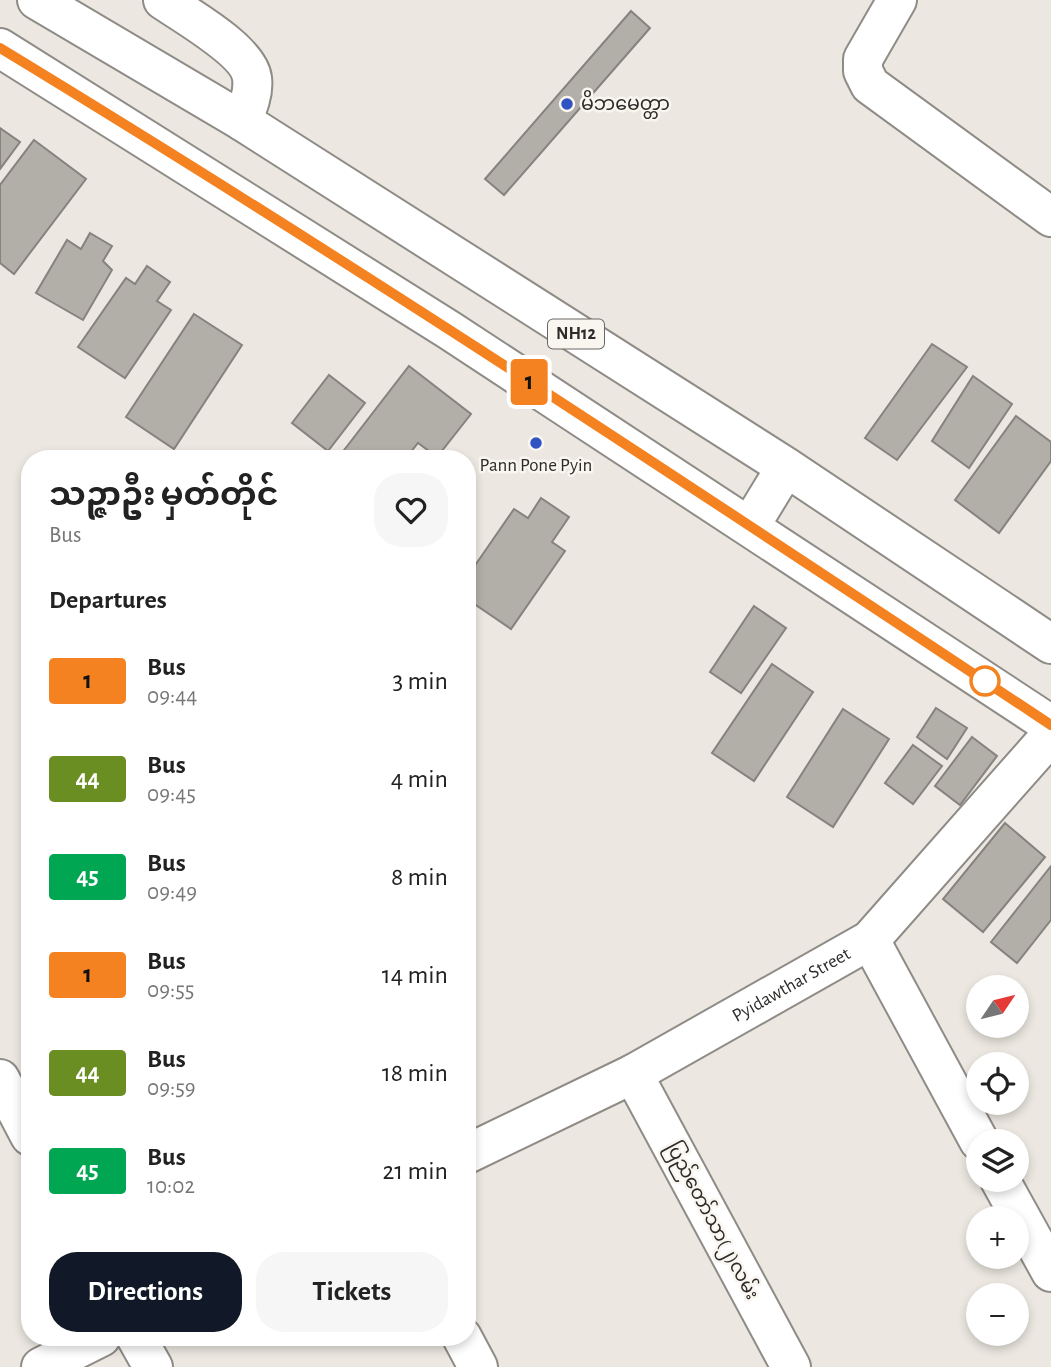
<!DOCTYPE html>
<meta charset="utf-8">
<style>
body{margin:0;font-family:"Alegreya Sans","Noto Sans Myanmar",sans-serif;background:#f6f6f6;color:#222;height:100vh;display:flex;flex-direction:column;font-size:26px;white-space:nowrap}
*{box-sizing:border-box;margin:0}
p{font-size:23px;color:#767676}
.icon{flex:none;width:38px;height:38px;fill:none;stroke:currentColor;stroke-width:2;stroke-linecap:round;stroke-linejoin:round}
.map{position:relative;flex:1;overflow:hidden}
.sheet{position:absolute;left:21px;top:450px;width:455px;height:896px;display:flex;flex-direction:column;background:#fff;border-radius:28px;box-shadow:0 4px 10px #0003}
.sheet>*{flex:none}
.badge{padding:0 14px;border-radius:5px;font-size:24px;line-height:46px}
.needle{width:46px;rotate:55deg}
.buttons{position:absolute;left:966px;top:975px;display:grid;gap:14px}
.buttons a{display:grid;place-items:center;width:63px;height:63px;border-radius:50%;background:#fff;box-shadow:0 4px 10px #0003;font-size:35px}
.map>.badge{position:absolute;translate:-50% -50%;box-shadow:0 0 0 4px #fff}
h2{padding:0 28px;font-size:26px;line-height:63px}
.round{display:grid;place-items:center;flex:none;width:74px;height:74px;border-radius:28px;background:#f6f6f6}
.overview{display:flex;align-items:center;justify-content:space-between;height:119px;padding:0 28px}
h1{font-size:33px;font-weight:700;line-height:52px}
.action{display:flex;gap:14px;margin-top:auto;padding:14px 28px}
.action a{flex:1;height:80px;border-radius:28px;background:#111827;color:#fff;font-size:28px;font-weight:700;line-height:80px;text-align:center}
.action a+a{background:#f6f6f6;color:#222}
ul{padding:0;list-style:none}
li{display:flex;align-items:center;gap:21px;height:98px;padding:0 28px}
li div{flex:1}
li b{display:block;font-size:26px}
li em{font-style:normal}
li .badge{min-width:77px;font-weight:700;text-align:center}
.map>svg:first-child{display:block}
.building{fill:#b2aea8;stroke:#86827d;stroke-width:2}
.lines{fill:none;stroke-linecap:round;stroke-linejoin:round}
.minor-casing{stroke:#8f8b86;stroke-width:42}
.trunk-casing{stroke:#8f8b86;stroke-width:42}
.minor{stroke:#fff;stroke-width:38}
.trunk{stroke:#fff;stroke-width:38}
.line-casing{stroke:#fff;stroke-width:16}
.line{stroke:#f58220;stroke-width:10}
.poi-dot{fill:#3152c2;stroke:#f9f5ef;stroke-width:2.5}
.stop-dot{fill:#fff;stroke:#f58220;stroke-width:3.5}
.labels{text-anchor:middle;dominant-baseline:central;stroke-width:5;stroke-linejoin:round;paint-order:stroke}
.shield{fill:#f9f5ef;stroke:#6a6864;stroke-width:2}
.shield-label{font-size:18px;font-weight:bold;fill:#2d2b29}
.poi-label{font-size:19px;fill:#2d2b29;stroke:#f9f5ef;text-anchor:start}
.street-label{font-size:19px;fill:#2d2b29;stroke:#f9f5ef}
</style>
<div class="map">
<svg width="1051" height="1367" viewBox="0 0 1051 1367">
<rect width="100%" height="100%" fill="#ece8e1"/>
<!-- building -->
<path class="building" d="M631,11L650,28L504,195L485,179Z
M0,128L20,142L0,169Z
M34,140L86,179L14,274L0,263V185Z
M90,233L112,246L103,261L112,270L83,320L36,293L67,240L81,249Z
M147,266L170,282L157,301L171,310L125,378L78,347L126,278L135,284Z
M194,314L242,345L174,449L126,417Z
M932,344L967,367L897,460L865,438Z
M409,366L471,414L437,457L418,443L406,458H373L369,455L366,458H338Z
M329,375L365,403L328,451L292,423Z
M973,376L1012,404L969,468L932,441Z
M1016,416L1051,442V461L999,533L955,500Z
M541,498L569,517L552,542L565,551L511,629L467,599V577L514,509L528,518Z
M754,606L786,628L741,693L710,672Z
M772,664L813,692L754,781L712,753Z
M936,708L967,728L947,759L917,737Z
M843,709L889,739L833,827L787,797Z
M972,737L997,756L960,805L935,786Z
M913,745L942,766L913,804L885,783Z
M1005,823L1045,857L983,932L943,899Z
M1051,866V920L1017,963L991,942Z"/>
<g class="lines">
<!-- minor casing -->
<g class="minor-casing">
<g id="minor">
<path d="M163,0C185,15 249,51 252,78C254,93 248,107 242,121"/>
<path d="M897,0L863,59V71L870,85L1051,217"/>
<path d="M870,940L979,1141"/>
<path d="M633,1074L791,1367"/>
<path d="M0,1079L30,1136"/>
<path id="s1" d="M467,1154L633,1074L870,940L1051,735"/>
<path d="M1000,1180L1051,1272"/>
<path d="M136,1337L153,1367"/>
<path d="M462,1337L478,1367"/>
<path d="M41,1367L101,1337"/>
</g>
</g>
<!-- trunk casing -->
<g class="trunk-casing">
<path id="trunk" d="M37,0L242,121L786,467L1051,644
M0,48L449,330L1051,725
M750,526L786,467"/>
</g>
<!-- minor -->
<use href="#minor" class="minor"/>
<!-- trunk -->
<use href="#trunk" class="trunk"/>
</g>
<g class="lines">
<!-- line casing -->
<g class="line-casing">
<path id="line" d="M0,48C356,264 704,495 1051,725"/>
</g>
<!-- line -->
<use href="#line" class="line"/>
</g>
<!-- markers -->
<g class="poi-dot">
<circle cx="567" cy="104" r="7"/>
<circle cx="536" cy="443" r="7"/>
</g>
<circle class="stop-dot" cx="985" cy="681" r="14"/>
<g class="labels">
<!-- shield labels -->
<rect class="shield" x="548" y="319.5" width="56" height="29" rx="5"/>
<g class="shield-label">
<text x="576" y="334">NH12</text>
</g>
<!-- poi labels -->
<g class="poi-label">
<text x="581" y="104">မိဘမေတ္တာ</text>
<text x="536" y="465" text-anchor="middle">Pann Pone Pyin</text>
</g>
<!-- street labels -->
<g class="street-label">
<text stroke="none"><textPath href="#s1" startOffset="366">Pyidawthar Street</textPath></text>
<text transform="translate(712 1221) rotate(62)">ပြည်တော်သာ(၂)လမ်း</text>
</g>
</g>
</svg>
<div class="buttons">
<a><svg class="needle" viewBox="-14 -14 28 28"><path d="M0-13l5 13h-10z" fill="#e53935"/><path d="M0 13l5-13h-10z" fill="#767676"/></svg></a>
<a><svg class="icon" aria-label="locate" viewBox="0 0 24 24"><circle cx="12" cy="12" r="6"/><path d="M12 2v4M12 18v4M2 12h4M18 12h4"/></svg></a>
<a><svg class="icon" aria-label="layers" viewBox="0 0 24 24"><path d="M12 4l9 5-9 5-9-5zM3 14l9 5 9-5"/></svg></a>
<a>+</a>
<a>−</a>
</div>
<b class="badge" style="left:529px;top:382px;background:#f58220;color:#111">1</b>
<section class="sheet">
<div class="overview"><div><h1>သဉ္ဇာဦး မှတ်တိုင်</h1><p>Bus</p></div><a class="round"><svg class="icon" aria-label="heart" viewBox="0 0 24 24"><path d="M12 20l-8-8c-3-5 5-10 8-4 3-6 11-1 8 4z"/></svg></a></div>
<h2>Departures</h2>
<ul>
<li><span class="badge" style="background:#f58220;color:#111">1</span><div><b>Bus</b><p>09:44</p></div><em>3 min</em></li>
<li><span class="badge" style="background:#6b8e23;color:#fff">44</span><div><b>Bus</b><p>09:45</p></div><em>4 min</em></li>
<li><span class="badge" style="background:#00a651;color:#fff">45</span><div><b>Bus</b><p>09:49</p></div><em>8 min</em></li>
<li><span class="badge" style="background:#f58220;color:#111">1</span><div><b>Bus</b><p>09:55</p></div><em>14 min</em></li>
<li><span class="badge" style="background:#6b8e23;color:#fff">44</span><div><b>Bus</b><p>09:59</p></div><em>18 min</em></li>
<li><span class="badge" style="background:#00a651;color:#fff">45</span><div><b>Bus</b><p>10:02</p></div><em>21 min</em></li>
</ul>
<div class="action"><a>Directions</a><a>Tickets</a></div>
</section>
</div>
